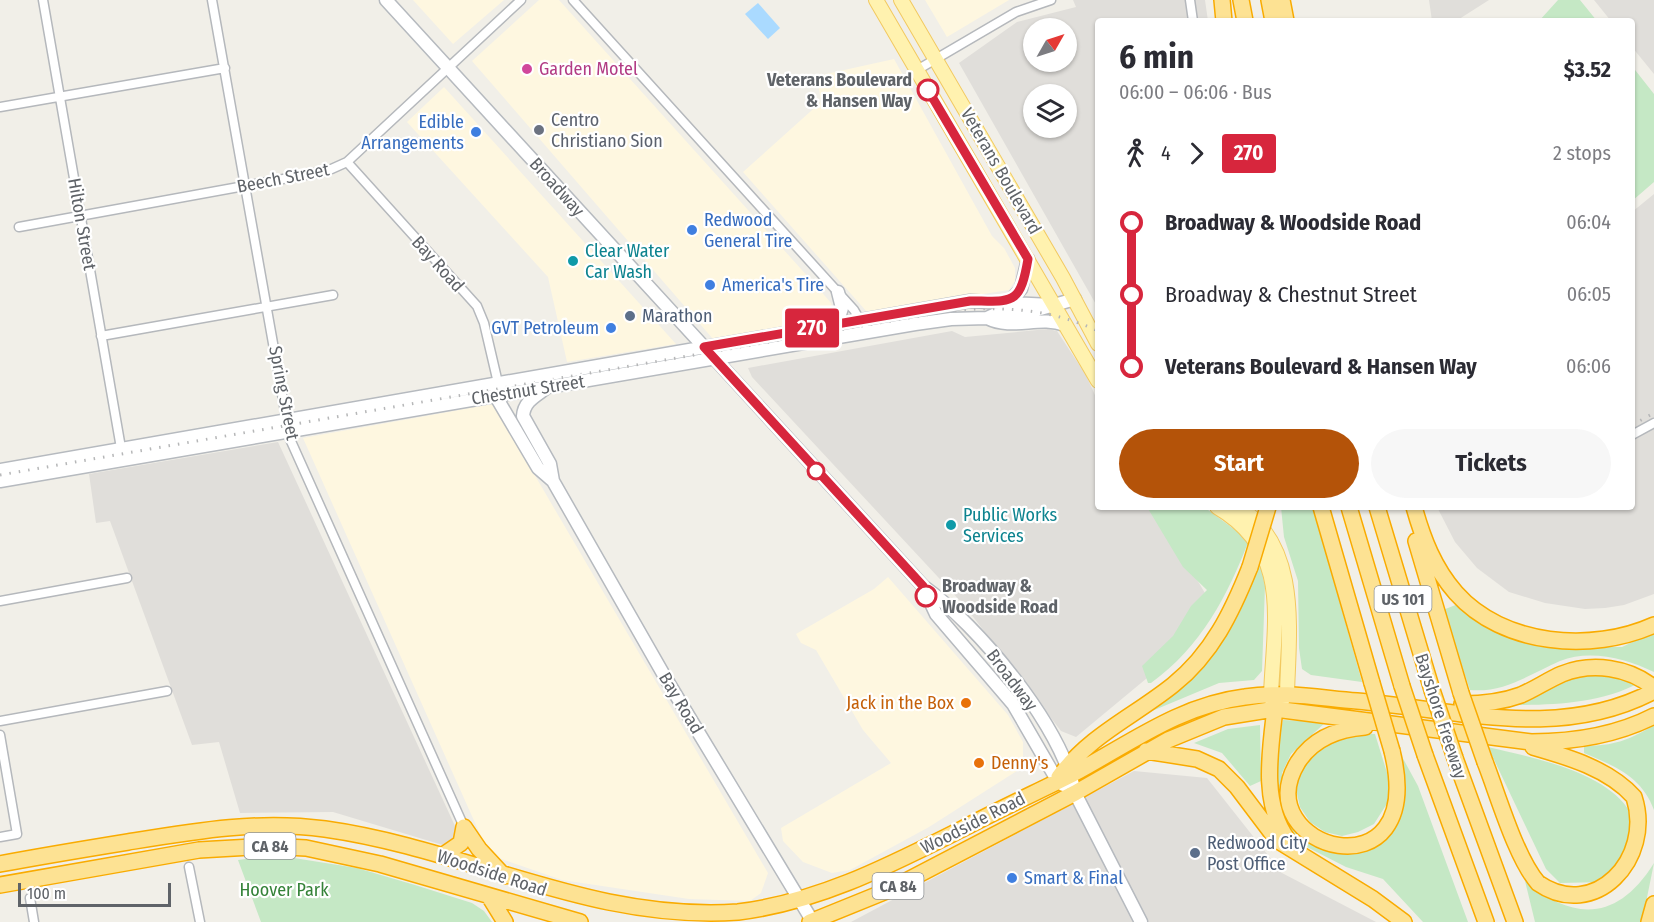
<!DOCTYPE html>
<meta charset="utf-8">
<style>
body{margin:0;font-family:"Fira Sans Condensed",sans-serif;background:#f7f7f7;color:#2b2b33;height:100vh;display:flex;flex-direction:column;font-size:22px;white-space:nowrap}
*{box-sizing:border-box;margin:0}
p{font-size:20px;color:#7c7c81}
.icon{flex:none;width:33px;height:33px;fill:none;stroke:currentColor;stroke-width:2;stroke-linecap:round;stroke-linejoin:round}
.map{position:relative;flex:1;overflow:hidden}
.side{position:absolute;left:1095px;top:18px;width:540px;height:492px;display:flex;flex-direction:column;background:#fff;border-radius:6px;box-shadow:0 2px 4px #0004}
.side>*{flex:none}
.badge{padding:0 12px;border-radius:4px;font-size:21px;line-height:39px}
.needle{width:39px;rotate:51deg}
.fabs{position:absolute;left:1023px;top:18px;display:grid;gap:12px}
.fabs a{display:grid;place-items:center;width:54px;height:54px;border-radius:50%;background:#fff;box-shadow:0 2px 4px #0004;font-size:30px}
.scale{position:absolute;left:18px;bottom:15px;width:153px;box-sizing:border-box;padding-left:6px;border:3px solid #5f6368;border-top:0;font-size:16px;line-height:21px;white-space:nowrap;color:#5f6368;-webkit-text-stroke:4px #fff;paint-order:stroke}
.map>.badge{position:absolute;translate:-50% -50%;box-shadow:0 0 0 3px #fff}
.legs{display:flex;align-items:center;gap:9px;height:66px;padding:0 24px;font-size:20px}
.legs p{margin-inline-start:auto}
.headline{display:flex;align-items:center;justify-content:space-between;height:102px;padding:0 24px}
h1{font-size:33px;font-weight:700;line-height:45px}
.button{display:flex;gap:12px;margin-top:auto;padding:12px 24px}
.button a{flex:1;height:69px;border-radius:36px;background:#b45309;color:#fff;font-size:24px;font-weight:700;line-height:69px;text-align:center}
.button a+a{background:#f7f7f7;color:#2b2b33}
ul{padding:0 24px;list-style:none}
li{display:flex;align-items:center;gap:21px;height:72px;font-size:22px}
li i{display:grid;place-items:center;width:9px;height:100%;margin:0 8px;background:currentColor}
li i::after{content:'';width:15px;height:15px;margin:-8px;border:4px solid;border-radius:50%;background:#fff}
li p{margin-inline-start:auto}
li:first-child i{background:linear-gradient(#0000 50%,currentColor 0)}
li:last-child i{background:linear-gradient(currentColor 50%,#0000 0)}
.map>svg:first-child{display:block}
.commercial{fill:#fef7e0}
.industrial{fill:#e0deda;fill-rule:evenodd}
.green{fill:#c5e8c5}
.water{fill:#aadaff}
.lines{fill:none;stroke-linecap:round;stroke-linejoin:round}
.street-casing{stroke:#b5b8bc;stroke-width:11}
.secondary-casing{stroke:#b6babf;stroke-width:15}
.primary-casing{stroke:#f2c960;stroke-width:16}
.highway-casing{stroke:#f9ab00;stroke-width:18}
.street{stroke:#fff;stroke-width:8}
.secondary{stroke:#fff;stroke-width:12}
.primary{stroke:#fff2af;stroke-width:14}
.highway{stroke:#fde293;stroke-width:15}
.rail{stroke:#b6b7b8;stroke-width:3;stroke-dasharray:1.5 8;stroke-linecap:butt}
.highway-bridge-casing{stroke:#f9ab00;stroke-width:18;stroke-linecap:butt}
.highway-bridge{stroke:#fde293;stroke-width:15}
.line-1-casing{stroke:#fff;stroke-width:14}
.line-1{stroke:#d7263d;stroke-width:9}
.hotel-dot{fill:#d1479c;stroke:#fff;stroke-width:2}
.stop-1-dot{fill:#fff;stroke:#d7263d;stroke-width:3}
.worship-dot{fill:#6b7280;stroke:#fff;stroke-width:2}
.shop-dot{fill:#3f7fe0;stroke:#fff;stroke-width:2}
.culture-dot{fill:#0f9aa8;stroke:#fff;stroke-width:2}
.service-dot{fill:#5c6f8a;stroke:#fff;stroke-width:2}
.food-dot{fill:#e8710a;stroke:#fff;stroke-width:2}
.labels{text-anchor:middle;dominant-baseline:central;stroke-width:4.5;stroke-linejoin:round;paint-order:stroke}
.shield{fill:#fff;stroke:#8f9295;stroke-width:1.5}
.shield-label{font-size:16px;font-weight:bold;fill:#5f6368}
.hotel-label{font-size:18px;fill:#b23c85;stroke:#fff;text-anchor:start}
.stop-label{font-size:18px;font-weight:bold;fill:#5f6368;stroke:#fff;text-anchor:end}
.worship-label{font-size:18px;fill:#5b616d;stroke:#fff;text-anchor:start}
.shop-label{font-size:18px;fill:#366cbe;stroke:#fff;text-anchor:start}
.street-label{font-size:18px;fill:#5f6368;stroke:#fff}
.culture-label{font-size:18px;fill:#0d838f;stroke:#fff;text-anchor:start}
.service-label{font-size:18px;fill:#4e5e75;stroke:#fff;text-anchor:start}
.food-label{font-size:18px;fill:#c56008;stroke:#fff;text-anchor:end}
.park-label{font-size:18px;fill:#348238;stroke:#fff}
</style>
<div class="map">
<svg width="1654" height="922" viewBox="0 0 1654 922">
<rect width="100%" height="100%" fill="#f1efe8"/>
<!-- commercial -->
<path class="commercial" d="M413,0H504L453,44Z
M539,0H559L819,289L831,303L834,313L829,320L713,339L472,61Z
M925,0H1009L947,37Z
M894,59L992,236L1004,248L1015,268V281L1009,290L867,312L743,172L821,102L817,76Z
M444,87L676,344L567,362L548,277L407,122Z
M493,404L768,873L761,893L750,901L689,899L562,880L493,856L484,843L303,438Z
M888,577L1008,715L1023,742V767L929,827L850,870L832,873L803,862L783,841L781,828L891,763L863,730L816,650L801,643L796,634L874,589Z"/>
<!-- industrial -->
<path class="industrial" d="M1073,0H1205L1208,21H1098V308L959,63L1017,22L1076,7ZM1034,28H1066V62H1034ZM1034,94H1066V128H1034Z
M1429,0H1489L1456,21H1432Z
M1594,0H1654V74L1632,47V21H1611Z
M1654,194V594L1624,605L1605,608L1585,609L1545,603L1509,592L1477,568L1455,542L1437,507H1632V212Z
M1048,329L1057,331L1086,375L1098,402V507H1154L1212,605L1188,644L1076,737L1061,731L964,605L752,377L748,368L952,331L965,337Z
M278,442L455,826V836L446,846L333,812L240,813L219,742L192,745L110,521L96,523L89,474Z
M1134,771L1207,778L1282,873L1376,922H851Z"/>
<!-- green -->
<path class="green" d="M1558,0H1580L1597,21H1539Z
M1632,66L1654,94V182L1632,201Z
M1147,507H1204L1249,540C1228,595 1201,647 1151,683H1148L1142,666L1173,636L1191,606L1207,590L1183,567Z
M1281,507H1313L1362,682L1311,675L1302,669L1299,648L1298,581L1284,537Z
M1259,557L1265,586L1262,671L1254,680L1219,683L1152,711C1220,665 1231,630 1259,557Z
M1458,604L1483,625L1518,641L1543,647H1622L1654,632V672C1626,659 1591,649 1560,661C1530,674 1505,693 1470,690L1443,610Z
M1597,672L1639,683C1599,704 1553,705 1509,705L1554,681Z
M1283,720L1326,722L1291,754L1282,773L1284,809L1297,830L1327,849L1378,841C1406,806 1407,796 1400,753L1418,786L1468,922H1423L1383,879L1346,867L1303,845L1288,830L1278,806L1276,751Z
M1260,725L1261,781L1250,786L1222,753L1194,743L1228,729Z
M1654,725V810C1642,777 1615,766 1584,753V746C1613,746 1630,740 1654,725Z
M1352,733L1375,734L1388,776V802L1374,824L1358,832L1342,836L1325,832L1310,822L1300,807L1295,785L1310,752Z
M1488,747C1530,757 1606,771 1630,812C1635,821 1631,843 1631,854L1604,882L1560,883L1546,869Z
M275,855L357,868L415,885L472,903L484,911L492,922H261L238,860Z
M1654,863L1642,922H1535L1525,881C1574,922 1618,921 1654,863Z"/>
<!-- water -->
<path class="water" d="M758,3L780,28L768,39L745,14Z"/>
<g class="lines">
<!-- street casing -->
<g class="street-casing">
<path id="street" d="M43,0L121,448
M212,0L290,439L464,827
M573,0L854,310L867,332
M1190,0L1193,21
M917,70L1016,12L1051,0
M0,107L225,68
M347,162L477,306L484,323L498,383
M19,227L327,171L347,162L521,0
M101,336L333,295
M1632,435L1654,423
M0,601L127,578
M0,721L167,691
M0,735L17,834L0,837
M189,867L200,922
M30,898L34,922"/>
</g>
<!-- secondary casing -->
<g class="secondary-casing">
<path id="secondary" d="M386,0L923,586C978,625 1062,726 1075,793L1141,922
M1010,301L1021,289L1028,259
M987,318C1013,331 1039,315 1065,325
M833,324L838,321L842,308L838,292
M545,389C534,397 524,402 523,416L550,464L553,481L665,677L813,922
M495,395L538,468L553,481
M0,470L970,301L1051,305
M0,481L915,324L951,319L987,318L998,313L1023,314L1075,299
M923,586L936,614L1013,704L1057,780L1063,785"/>
</g>
<!-- primary casing -->
<g class="primary-casing">
<path id="primary" d="M876,0L1098,381
M901,0L1063,278L1098,344
M1217,507C1292,551 1274,620 1271,694L1273,704
M1239,507C1300,547 1289,629 1287,693L1280,703"/>
</g>
<!-- highway casing -->
<g class="highway-casing">
<path id="highway" d="M1222,0L1224,21
M1241,0L1245,21
M1269,0L1273,21
M1282,0L1286,21
M1321,507L1372,683
M1349,507L1402,686
M1377,507L1432,690
M1414,507C1423,539 1434,568 1456,593C1503,646 1592,653 1654,625
M1416,541L1461,693
M1462,704C1482,704 1502,702 1521,695C1535,689 1548,680 1562,674C1592,662 1629,667 1654,688
M1275,709C1270,751 1261,804 1288,840
M1365,727C1338,729 1313,739 1298,762C1244,849 1429,901 1392,751
M1146,751L1197,759L1219,769L1237,787L1277,840L1373,899L1404,922
M1425,755L1486,922
M1455,758L1515,922
M1485,762C1498,795 1516,858 1538,883C1594,922 1654,859 1634,797C1609,769 1568,757 1533,747
M1059,777C1090,735 1133,717 1173,685C1212,654 1232,612 1250,567
M464,827L479,849L504,876
M442,856L461,843L464,827
M0,864C42,856 85,849 128,842C195,831 258,820 325,829C468,849 589,922 738,912C820,902 892,864 964,828C1000,809 1037,792 1073,774C1129,744 1180,705 1245,697C1284,691 1319,698 1357,701C1458,710 1560,741 1654,691
M0,885L199,850L267,846L306,848L380,864L580,922
M489,896L505,922
M810,922L889,890L1075,793L1168,740L1224,717L1275,709L1531,742C1574,742 1615,736 1654,716
M1649,922L1654,904"/>
</g>
<!-- street -->
<use href="#street" class="street"/>
<!-- secondary -->
<use href="#secondary" class="secondary"/>
<!-- primary -->
<use href="#primary" class="primary"/>
<!-- highway -->
<use href="#highway" class="highway"/>
<!-- rail -->
<path class="rail" d="M1632,425L1654,413
M0,475L948,311C1001,306 1049,308 1098,331"/>
<!-- highway-bridge casing -->
<g class="highway-bridge-casing">
<path id="highway-bridge" d="M1250,567L1268,507
M1372,683L1392,751
M1402,686L1425,755
M1432,690L1455,758
M1461,693L1485,762"/>
</g>
<!-- highway-bridge -->
<use href="#highway-bridge" class="highway-bridge"/>
</g>
<g class="lines">
<!-- line-1 casing -->
<g class="line-1-casing">
<path id="line-1" d="M926,596L923,586L704,347L970,301C1013,301 1020,306 1028,259L928,90"/>
</g>
<!-- line-1 -->
<use href="#line-1" class="line-1"/>
</g>
<!-- markers -->
<circle class="hotel-dot" cx="527" cy="69" r="6"/>
<g class="stop-1-dot">
<circle cx="928" cy="90" r="10"/>
<circle cx="816" cy="471" r="8"/>
<circle cx="926" cy="596" r="10"/>
</g>
<circle class="worship-dot" cx="539" cy="130" r="6"/>
<g class="shop-dot">
<circle cx="476" cy="132" r="6"/>
<circle cx="692" cy="230" r="6"/>
<circle cx="710" cy="285" r="6"/>
<circle cx="611" cy="328" r="6"/>
<circle cx="1012" cy="878" r="6"/>
</g>
<g class="culture-dot">
<circle cx="573" cy="261" r="6"/>
<circle cx="951" cy="525" r="6"/>
</g>
<g class="service-dot">
<circle cx="630" cy="316" r="6"/>
<circle cx="1195" cy="853" r="6"/>
</g>
<g class="food-dot">
<circle cx="966" cy="703" r="6"/>
<circle cx="979" cy="763" r="6"/>
</g>
<g class="labels">
<!-- shield labels -->
<g class="shield">
<rect x="1374.5" y="586" width="57" height="26" rx="4.5"/>
<rect x="244.5" y="833" width="51" height="26" rx="4.5"/>
<rect x="872.5" y="873" width="51" height="26" rx="4.5"/>
</g>
<g class="shield-label">
<text x="1403" y="599">US 101</text>
<text x="270" y="846">CA 84</text>
<text x="898" y="886">CA 84</text>
</g>
<!-- hotel labels -->
<g class="hotel-label">
<text x="539" y="69">Garden Motel</text>
</g>
<!-- stop labels -->
<g class="stop-label">
<text x="912" y="80">Veterans Boulevard<tspan x="912" dy="21">&amp; Hansen Way</tspan></text>
<text x="942" y="586" text-anchor="start">Broadway &amp;<tspan x="942" dy="21">Woodside Road</tspan></text>
</g>
<!-- worship labels -->
<g class="worship-label">
<text x="551" y="120">Centro<tspan x="551" dy="21">Christiano Sion</tspan></text>
</g>
<!-- shop labels -->
<g class="shop-label">
<text x="464" y="122" text-anchor="end">Edible<tspan x="464" dy="21">Arrangements</tspan></text>
<text x="704" y="220">Redwood<tspan x="704" dy="21">General Tire</tspan></text>
<text x="722" y="285">America's Tire</text>
<text x="599" y="328" text-anchor="end">GVT Petroleum</text>
<text x="1024" y="878">Smart &amp; Final</text>
</g>
<!-- street labels -->
<g class="street-label">
<text transform="translate(1001 171) rotate(60)">Veterans Boulevard</text>
<text transform="translate(283 178) rotate(-11)">Beech Street</text>
<text transform="translate(557 187) rotate(48)">Broadway</text>
<text transform="translate(82 224) rotate(80)">Hilton Street</text>
<text transform="translate(438 264) rotate(48)">Bay Road</text>
<text transform="translate(528 390) rotate(-9)">Chestnut Street</text>
<text transform="translate(284 393) rotate(79)">Spring Street</text>
<text transform="translate(1012 680) rotate(53)">Broadway</text>
<text transform="translate(681 703) rotate(59)">Bay Road</text>
<text transform="translate(1441 716) rotate(72)">Bayshore Freeway</text>
<text transform="translate(973 823) rotate(-27)">Woodside Road</text>
<text transform="translate(492 873) rotate(18)">Woodside Road</text>
</g>
<!-- culture labels -->
<g class="culture-label">
<text x="585" y="251">Clear Water<tspan x="585" dy="21">Car Wash</tspan></text>
<text x="963" y="515">Public Works<tspan x="963" dy="21">Services</tspan></text>
</g>
<!-- service labels -->
<g class="service-label">
<text x="642" y="316">Marathon</text>
<text x="1207" y="843">Redwood City<tspan x="1207" dy="21">Post Office</tspan></text>
</g>
<!-- food labels -->
<g class="food-label">
<text x="954" y="703">Jack in the Box</text>
<text x="991" y="763" text-anchor="start">Denny's</text>
</g>
<!-- park labels -->
<g class="park-label">
<text x="284" y="890">Hoover Park</text>
</g>
</g>
</svg>
<div class="fabs">
<a><svg class="needle" viewBox="-14 -14 28 28"><path d="M0-13l5 13h-10z" fill="#e53935"/><path d="M0 13l5-13h-10z" fill="#7c7c81"/></svg></a>
<a><svg class="icon" aria-label="layers" viewBox="0 0 24 24"><path d="M12 4l9 5-9 5-9-5zM3 14l9 5 9-5"/></svg></a>
</div>
<div class="scale">100 m</div>
<b class="badge" style="left:812px;top:328px;background:#d7263d;color:#fff">270</b>
<section class="side">
<div class="headline"><div><h1>6 min</h1><p>06:00 – 06:06 · Bus</p></div><b>$3.52</b></div>
<div class="legs"><svg class="icon" aria-label="walk" viewBox="0 0 24 24"><circle cx="13" cy="4" r="2"/><path d="M13 8l-2 6 4 7M11 14l-3 7M7 12l3-4h3l4 4"/></svg>4<svg class="icon" aria-label="forward" viewBox="0 0 24 24"><path d="M9 5l7 7-7 7"/></svg><b class="badge" style="background:#d7263d;color:#fff">270</b><p>2 stops</p></div>
<ul>
<li><i style="color:#d7263d"></i><b>Broadway &amp; Woodside Road</b><p>06:04</p></li>
<li><i style="color:#d7263d"></i><span>Broadway &amp; Chestnut Street</span><p>06:05</p></li>
<li><i style="color:#d7263d"></i><b>Veterans Boulevard &amp; Hansen Way</b><p>06:06</p></li>
</ul>
<div class="button"><a>Start</a><a>Tickets</a></div>
</section>
</div>
